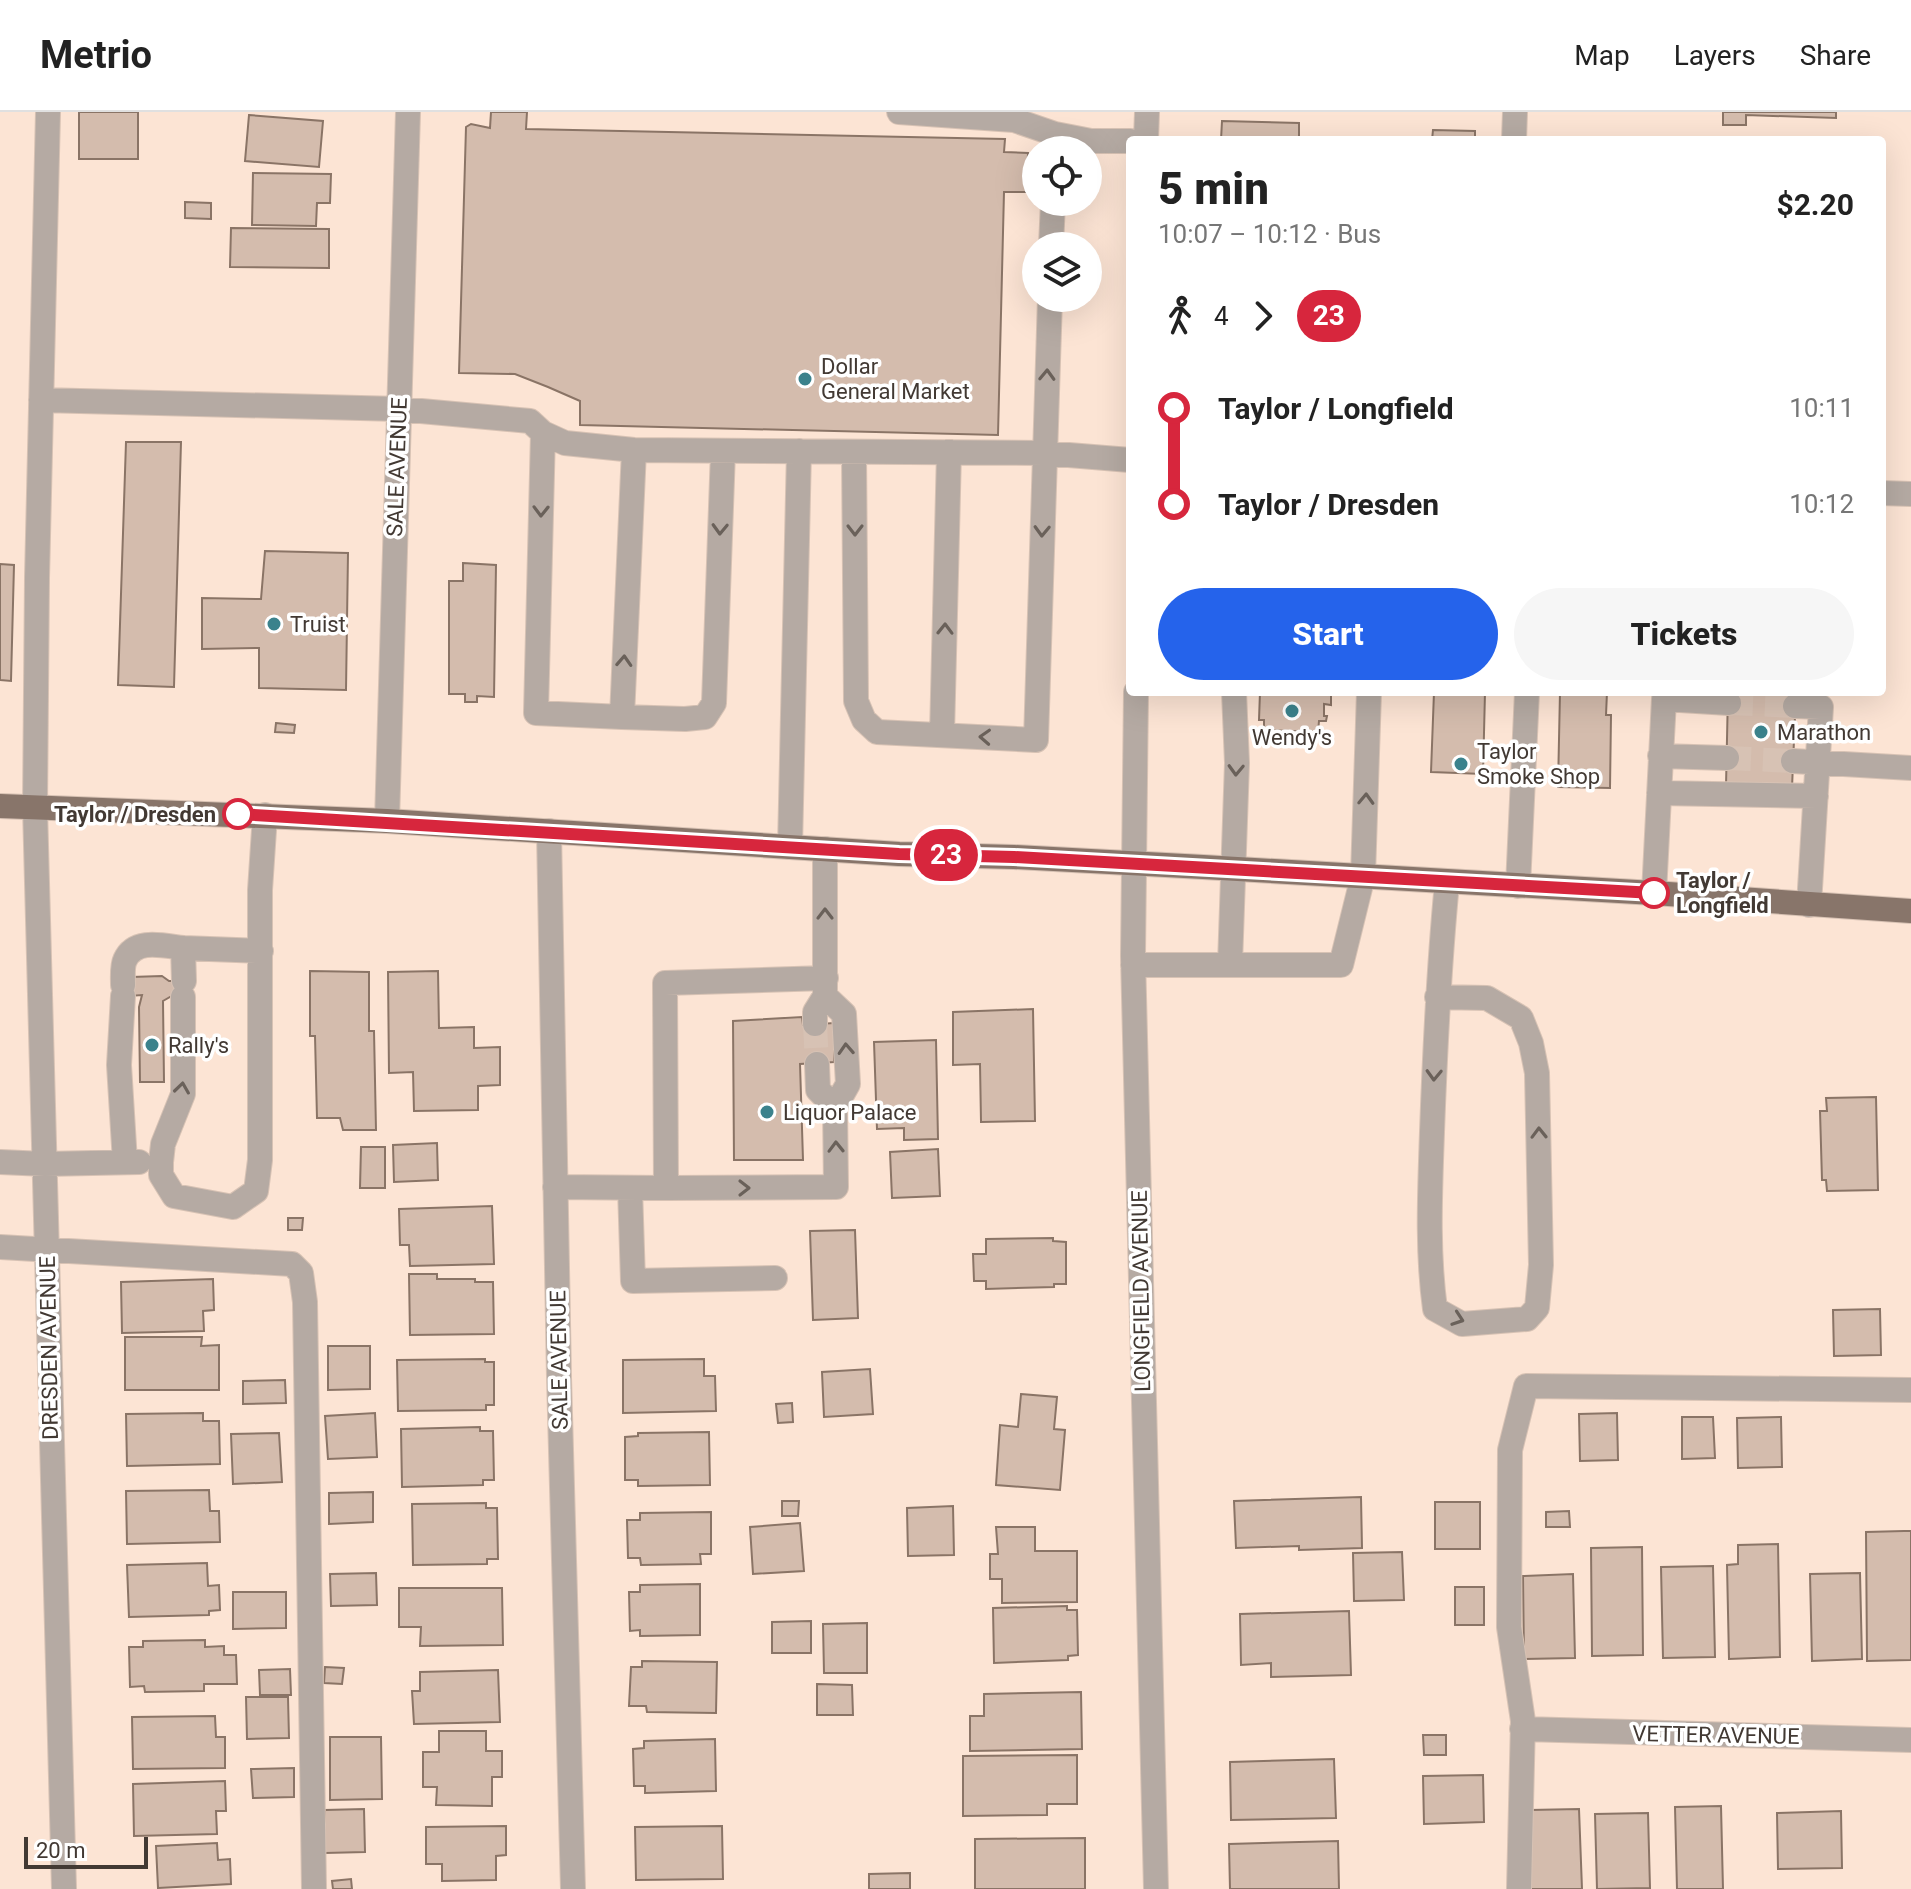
<!DOCTYPE html>
<meta charset="utf-8">
<style>
body{margin:0;font-family:Roboto,sans-serif;background:#f6f6f6;color:#222;height:100vh;display:flex;flex-direction:column;font-size:30px;white-space:nowrap}
*{box-sizing:border-box;margin:0}
p{font-size:26px;color:#767676}
.icon{flex:none;width:44px;height:44px;fill:none;stroke:currentColor;stroke-width:2;stroke-linecap:round;stroke-linejoin:round}
.map{position:relative;flex:1;overflow:hidden}
.side{position:absolute;left:1126px;top:24px;width:760px;height:560px;display:flex;flex-direction:column;background:#fff;border-radius:8px;box-shadow:0 8px 32px #0002}
.side>*{flex:none}
.badge{padding:0 16px;border-radius:26px;font-size:28px;line-height:52px}
.fabs{position:absolute;left:1022px;top:24px;display:grid;gap:16px}
.fabs a{display:grid;place-items:center;width:80px;height:80px;border-radius:50%;background:#fff;box-shadow:0 8px 32px #0002;font-size:40px}
.scale{position:absolute;left:24px;bottom:20px;width:124px;box-sizing:border-box;padding-left:8px;border:4px solid #423933;border-top:0;font-size:22px;line-height:28px;white-space:nowrap;color:#423933;-webkit-text-stroke:6px #fff;paint-order:stroke}
.map>.badge{position:absolute;translate:-50% -50%;box-shadow:0 0 0 4px #fff}
.legs{display:flex;align-items:center;gap:12px;height:88px;padding:0 32px;font-size:26px}
.legs p{margin-inline-start:auto}
.head{display:flex;align-items:center;justify-content:space-between;height:136px;padding:0 32px}
h1{font-size:44px;font-weight:800;line-height:60px}
.primary-button{display:flex;gap:16px;margin-top:auto;padding:16px 32px}
.primary-button a{flex:1;height:92px;border-radius:48px;background:#2563eb;color:#fff;font-size:32px;font-weight:800;line-height:92px;text-align:center}
.primary-button a+a{background:#f6f6f6;color:#222}
ul{padding:0 32px;list-style:none}
li{display:flex;align-items:center;gap:28px;height:96px;font-size:30px}
li i{display:grid;place-items:center;width:12px;height:100%;margin:0 10px;background:currentColor}
li i::after{content:'';width:20px;height:20px;margin:-10px;border:6px solid;border-radius:50%;background:#fff}
li p{margin-inline-start:auto}
li:first-child i{background:linear-gradient(#0000 50%,currentColor 0)}
li:last-child i{background:linear-gradient(currentColor 50%,#0000 0)}
header{display:flex;align-items:center;gap:48px;box-sizing:border-box;height:112px;padding:0 40px;background:#fff;border-bottom:2px solid #e0e0e0}
header strong{font-size:38px}
nav{display:flex;gap:44px;margin-inline-start:auto;font-size:28px}
.map>svg:first-child{display:block}
.building{fill:#d4bcad;stroke:#8a7466;stroke-width:2}
.lines{fill:none;stroke-linecap:round;stroke-linejoin:round}
.minor-tunnel{stroke:#d7c2b4;stroke-width:24;stroke-dasharray:24 12;stroke-linecap:butt}
.minor-casing{stroke:#d7c2b4;stroke-width:26}
.major-casing{stroke:#d7c2b4;stroke-width:26}
.minor{stroke:#b5aaa3;stroke-width:24}
.major{stroke:#88756a;stroke-width:24}
.oneway{stroke:#6a615a}
.line-1-casing{stroke:#fff;stroke-width:18}
.line-1{stroke:#d7263d;stroke-width:12}
.poi-dot{fill:#3b828c;stroke:#fff;stroke-width:3}
.stop-1-dot{fill:#fff;stroke:#d7263d;stroke-width:4}
.labels{text-anchor:middle;dominant-baseline:central;stroke-width:7;stroke-linejoin:round;paint-order:stroke}
.poi-label{font-size:22px;fill:#423933;stroke:#fff;text-anchor:start}
.street-label{font-size:22px;fill:#423933;stroke:#fff}
.stop-label{font-size:22px;font-weight:bold;fill:#423933;stroke:#fff;text-anchor:end}
</style>
<header>
<strong>Metrio</strong>
<nav><a>Map</a><a>Layers</a><a>Share</a></nav>
</header>
<div class="map">
<svg width="1911" height="1777" viewBox="0 0 1911 1777">
<rect width="100%" height="100%" fill="#fce4d4"/>
<!-- building -->
<path class="building" d="M79,0H138V47H79Z
M491,0H527L526,17L1005,27L1004,40L1028,41L1027,80H1004L998,323L580,313V289L548,275L515,262L459,261L466,15L471,12L490,16Z
M1723,0H1836V6L1746,3V13H1723Z
M249,3L323,9L319,55L245,49Z
M1222,9L1299,11V28H1221Z
M1433,18L1475,19V28H1432Z
M253,61L331,62L330,91H317L316,114L252,113Z
M185,90L211,91V107L185,106Z
M231,116L329,117V156L230,155Z
M126,330H181L174,575L118,573Z
M265,439L348,441L346,578L259,576V536L202,537V486L261,487Z
M463,451L496,453L494,585L477,584V590H465V582H449V469H463Z
M0,452L14,453L11,569L0,568Z
M1260,580H1331V593L1324,592V604H1327L1326,609H1319L1318,620L1264,618V608H1259Z
M1434,580H1485L1483,662L1431,660Z
M1560,580H1607L1606,603H1611L1610,676L1558,675Z
M1728,580H1796L1792,676L1726,674Z
M276,611L295,613L294,621L275,620Z
M310,859L369,860V919H374L376,1018H343L340,1006H317L315,924H310Z
M438,859L439,916L474,915V936L500,935V973L478,974V998L414,999L413,960L389,961L388,860Z
M162,864L169,869H191V885H170L163,889L164,970H140L139,895L142,883L114,885L131,865Z
M1033,897L1035,1009L981,1010L980,952L953,953V900Z
M802,905L803,913L834,911V950L800,952L803,1048H734L733,909Z
M936,928L938,1027L904,1028V1016L877,1017L874,930Z
M1876,985L1878,1078L1827,1079L1826,1068H1822L1820,999H1827L1826,986Z
M437,1031L438,1068L394,1070L393,1033Z
M361,1035H385V1076H360Z
M938,1037L940,1084L892,1086L890,1040Z
M492,1094L494,1152L410,1154L409,1133H400L399,1097Z
M288,1106H303L302,1118H288Z
M855,1118L858,1206L813,1208L810,1119Z
M1053,1126V1129L1066,1130V1172H1054V1175L986,1177V1169H974L973,1142H986V1127Z
M409,1162H437V1167H475V1170H493L494,1222L410,1223Z
M213,1167L214,1198L203,1199L204,1219L122,1221L121,1170Z
M1880,1197L1881,1243L1834,1244L1833,1198Z
M125,1225H202L201,1234L219,1233V1278H125Z
M328,1234H370V1277L328,1278Z
M485,1247V1250H494V1293H486V1298L398,1299L397,1248Z
M704,1247V1264H715L716,1299L623,1301V1248Z
M870,1257L873,1302L824,1305L822,1260Z
M285,1268L286,1291L243,1292V1269Z
M1021,1282L1057,1285L1054,1317L1065,1318L1060,1378L996,1373L1000,1313L1018,1315Z
M792,1291L793,1310L778,1311L776,1292Z
M203,1301V1309H219L220,1352L127,1354L126,1302Z
M375,1301L377,1345L328,1347L325,1304Z
M1617,1301L1618,1348L1580,1349L1579,1302Z
M1682,1305H1713L1715,1346L1682,1347Z
M1781,1305L1782,1355L1738,1356L1737,1306Z
M480,1315V1319H493L494,1368H483V1373L402,1375L401,1317Z
M709,1320L710,1373L638,1374V1368H625V1325L638,1324V1321Z
M279,1321L282,1370L233,1372L231,1322Z
M209,1378L210,1399H219L220,1430L127,1432L126,1379Z
M373,1380V1410L329,1412V1381Z
M1361,1385L1362,1436L1299,1438V1434L1236,1436L1234,1389Z
M782,1389H799L798,1404H782Z
M1435,1390H1480V1437H1435Z
M486,1391V1396H497L498,1447H487V1452L413,1453L412,1392Z
M953,1394L954,1443L908,1444L907,1396Z
M1569,1399L1570,1415H1546V1400Z
M711,1400V1442H700L701,1452L641,1453L640,1446H628L627,1408H640V1401Z
M800,1411L804,1459L753,1462L750,1415Z
M996,1415H1035V1439H1077V1490L1002,1491V1467H990V1442H998Z
M1904,1419H1911V1548L1867,1549L1866,1420Z
M1778,1432L1780,1545L1729,1547L1727,1453L1738,1452V1433Z
M1642,1435L1643,1543L1592,1544L1591,1436Z
M1402,1440L1404,1488L1354,1489L1353,1441Z
M207,1451L208,1474L219,1473L220,1498L209,1499V1503L129,1505L127,1453Z
M1713,1454L1715,1545L1663,1546L1661,1455Z
M376,1461L377,1493L331,1494L330,1462Z
M1860,1461L1862,1547L1812,1549L1810,1462Z
M1573,1462L1575,1546L1524,1547L1523,1464Z
M700,1472V1523L640,1524V1518L630,1519L629,1480H640V1473Z
M1455,1475H1484V1513H1455Z
M399,1476H502L503,1533L420,1534L421,1515H399Z
M233,1480H286V1516L233,1517Z
M1067,1494V1498H1077L1078,1543L1068,1544V1548L994,1551L993,1496Z
M1349,1499L1351,1563L1271,1565V1551L1241,1553L1240,1502Z
M811,1509V1541H772V1510Z
M867,1511V1561H824L823,1512Z
M205,1528V1535L224,1534V1543H236L237,1572H204V1579L145,1580L144,1574L130,1575L129,1535H143V1529Z
M642,1549L717,1550L716,1601L647,1600L646,1594H629L631,1555H642Z
M325,1555L344,1556L342,1572L324,1571Z
M290,1557L291,1583H260L259,1558Z
M498,1558L500,1610L414,1612L412,1579H420V1560Z
M817,1572L852,1573L853,1603H817Z
M1081,1580L1082,1637L970,1639V1604H984V1582Z
M246,1585H288L289,1626L247,1627Z
M215,1604L216,1625H225V1656L133,1657L132,1605Z
M439,1619H486V1639H502V1665H492V1694L436,1693L437,1675H423V1640H439Z
M1423,1623H1446V1643H1424Z
M330,1625H381L382,1687L330,1688Z
M715,1627L716,1679L645,1681V1674H634L633,1637L644,1636V1629Z
M1077,1643V1692H1047V1703L963,1704V1644Z
M1334,1647L1336,1706L1231,1708L1230,1650Z
M294,1656V1685L253,1686L251,1657Z
M1483,1663L1484,1710L1424,1712L1423,1664Z
M225,1669L226,1699H216L217,1722L134,1724L133,1672Z
M1721,1694L1723,1777H1677L1675,1695Z
M364,1697L365,1740L325,1741V1698Z
M1579,1697L1582,1777H1531L1530,1698Z
M1841,1699L1842,1756L1778,1757L1777,1701Z
M1648,1701L1650,1776L1597,1777L1595,1702Z
M506,1714V1743L496,1744V1768L442,1769V1752H426V1715Z
M722,1714L723,1767L636,1768L635,1715Z
M1085,1726V1777H975V1727Z
M1338,1729L1339,1777H1230L1229,1732Z
M217,1731L218,1748L230,1747L231,1772L158,1776L156,1734Z
M910,1761V1777H869V1762Z
M351,1767L352,1777H333L332,1769Z"/>
<g class="lines">
<!-- minor-tunnel -->
<path class="minor-tunnel" d="M1729,591L1795,594
M1727,646L1793,649
M815,912L817,952"/>
<!-- minor casing -->
<g class="minor-casing">
<path id="minor" d="M48,0L37,466L35,696L64,1777
M899,0L1014,8L1055,22L1091,29H1130
M1146,28L1147,0
M1514,28L1515,0
M1051,134L1053,90
M41,288L399,297L530,309L543,321L565,331L634,338L1044,341L1130,348
M543,321L536,601L622,605L634,338
M854,340L856,589L864,608L877,620L1036,628L1050,186
M1882,381L1911,382
M1136,580L1133,844L1156,1777
M1795,594L1821,595L1809,793
M622,605L685,607L705,605L714,591L723,339
M942,623L949,340
M1660,644L1727,646
M1793,649L1911,656
M1659,681L1816,684
M387,709L408,0
M549,719L559,1265L573,1777
M790,735L799,339
M1518,774L1527,580
M1654,781L1664,587L1729,591
M1230,852L1237,651L1234,580
M1133,853H1341L1363,764L1369,580
M184,869L183,836L261,839
M123,873C123,866 122,854 125,848C135,825 165,834 183,836
M123,884L119,953L125,1050
M183,885V982L163,1032L161,1050V1063L174,1084L233,1095L256,1079L260,1048V778L265,703
M1437,885L1487,886L1521,906L1531,931L1537,961L1541,1153L1537,1196L1527,1207L1462,1212L1435,1197C1427,1138 1430,1080 1432,1020C1435,937 1439,854 1447,771
M815,912V900L825,884V737
M817,952L818,978L835,995
M0,1050L45,1052L139,1050
M555,1075L666,1076L665,871L826,866
M630,1076L633,1169L775,1166
M666,1076L836,1075L835,995L848,972L844,902L825,884
M0,1135L292,1152L301,1161L305,1190L314,1777
M1522,1617L1911,1628
M1519,1777L1523,1609L1509,1515L1510,1338L1526,1274L1911,1278"/>
</g>
<!-- major casing -->
<g class="major-casing">
<path id="major" d="M0,694L387,709L899,742L1014,745L1203,755L1654,781L1911,799"/>
</g>
<!-- minor -->
<use href="#minor" class="minor"/>
<!-- major -->
<use href="#major" class="major"/>
</g>
<!-- one-way arrows -->
<defs><path id="oneway-chevron" d="M-2-3.5L2.5 0L-2 3.5" fill="none" stroke-width="1.6" stroke-linecap="round" stroke-linejoin="round" transform="scale(2)"/></defs>
<g class="oneway">
<use href="#oneway-chevron" transform="translate(1047 263) rotate(-88)"/>
<use href="#oneway-chevron" transform="translate(541 399) rotate(91)"/>
<use href="#oneway-chevron" transform="translate(720 417) rotate(92)"/>
<use href="#oneway-chevron" transform="translate(855 418) rotate(90)"/>
<use href="#oneway-chevron" transform="translate(1042 419) rotate(92)"/>
<use href="#oneway-chevron" transform="translate(945 517) rotate(-89)"/>
<use href="#oneway-chevron" transform="translate(624 549) rotate(-87)"/>
<use href="#oneway-chevron" transform="translate(985 625) rotate(-177)"/>
<use href="#oneway-chevron" transform="translate(1236 658) rotate(92)"/>
<use href="#oneway-chevron" transform="translate(1366 687) rotate(-88)"/>
<use href="#oneway-chevron" transform="translate(825 802) rotate(-90)"/>
<use href="#oneway-chevron" transform="translate(846 937) rotate(-93)"/>
<use href="#oneway-chevron" transform="translate(1434 963) rotate(92)"/>
<use href="#oneway-chevron" transform="translate(182 976) rotate(-82)"/>
<use href="#oneway-chevron" transform="translate(1539 1021) rotate(-91)"/>
<use href="#oneway-chevron" transform="translate(836 1035) rotate(-91)"/>
<use href="#oneway-chevron" transform="translate(744 1076)"/>
<use href="#oneway-chevron" transform="translate(1458 1207) rotate(19)"/>
</g>
<g class="lines">
<!-- line-1 casing -->
<g class="line-1-casing">
<path id="line-1" d="M238,702L899,742L1014,745L1654,781"/>
</g>
<!-- line-1 -->
<use href="#line-1" class="line-1"/>
</g>
<!-- markers -->
<g class="poi-dot">
<circle cx="805" cy="267" r="8"/>
<circle cx="274" cy="512" r="8"/>
<circle cx="1292" cy="599" r="8"/>
<circle cx="1761" cy="620" r="8"/>
<circle cx="1461" cy="652" r="8"/>
<circle cx="152" cy="933" r="8"/>
<circle cx="767" cy="1000" r="8"/>
</g>
<g class="stop-1-dot">
<circle cx="238" cy="702" r="14"/>
<circle cx="1654" cy="781" r="14"/>
</g>
<g class="labels">
<!-- poi labels -->
<g class="poi-label">
<text x="821" y="254">Dollar<tspan x="821" dy="25">General Market</tspan></text>
<text x="290" y="512">Truist</text>
<text x="1777" y="620">Marathon</text>
<text x="1292" y="625" text-anchor="middle">Wendy's</text>
<text x="1477" y="639">Taylor<tspan x="1477" dy="25">Smoke Shop</tspan></text>
<text x="168" y="933">Rally's</text>
<text x="783" y="1000">Liquor Palace</text>
</g>
<!-- street labels -->
<g class="street-label">
<text transform="translate(397 355) rotate(-88)">SALE AVENUE</text>
<text transform="translate(1141 1179) rotate(-91)">LONGFIELD AVENUE</text>
<text transform="translate(49 1236) rotate(-91)">DRESDEN AVENUE</text>
<text transform="translate(559 1248) rotate(-91)">SALE AVENUE</text>
<text transform="translate(1716 1623) rotate(1)">VETTER AVENUE</text>
</g>
<!-- stop labels -->
<g class="stop-label">
<text x="216" y="702">Taylor / Dresden</text>
<text x="1676" y="768" text-anchor="start">Taylor /<tspan x="1676" dy="25">Longfield</tspan></text>
</g>
</g>
</svg>
<div class="fabs">
<a><svg class="icon" aria-label="locate" viewBox="0 0 24 24"><circle cx="12" cy="12" r="6"/><path d="M12 2v4M12 18v4M2 12h4M18 12h4"/></svg></a>
<a><svg class="icon" aria-label="layers" viewBox="0 0 24 24"><path d="M12 4l9 5-9 5-9-5zM3 14l9 5 9-5"/></svg></a>
</div>
<div class="scale">20 m</div>
<b class="badge" style="left:946px;top:743px;background:#d7263d;color:#fff">23</b>
<section class="side">
<div class="head"><div><h1>5 min</h1><p>10:07 – 10:12 · Bus</p></div><b>$2.20</b></div>
<div class="legs"><svg class="icon" aria-label="walk" viewBox="0 0 24 24"><circle cx="13" cy="4" r="2"/><path d="M13 8l-2 6 4 7M11 14l-3 7M7 12l3-4h3l4 4"/></svg>4<svg class="icon" aria-label="forward" viewBox="0 0 24 24"><path d="M9 5l7 7-7 7"/></svg><b class="badge" style="background:#d7263d;color:#fff">23</b></div>
<ul>
<li><i style="color:#d7263d"></i><b>Taylor / Longfield</b><p>10:11</p></li>
<li><i style="color:#d7263d"></i><b>Taylor / Dresden</b><p>10:12</p></li>
</ul>
<div class="primary-button"><a>Start</a><a>Tickets</a></div>
</section>
</div>
